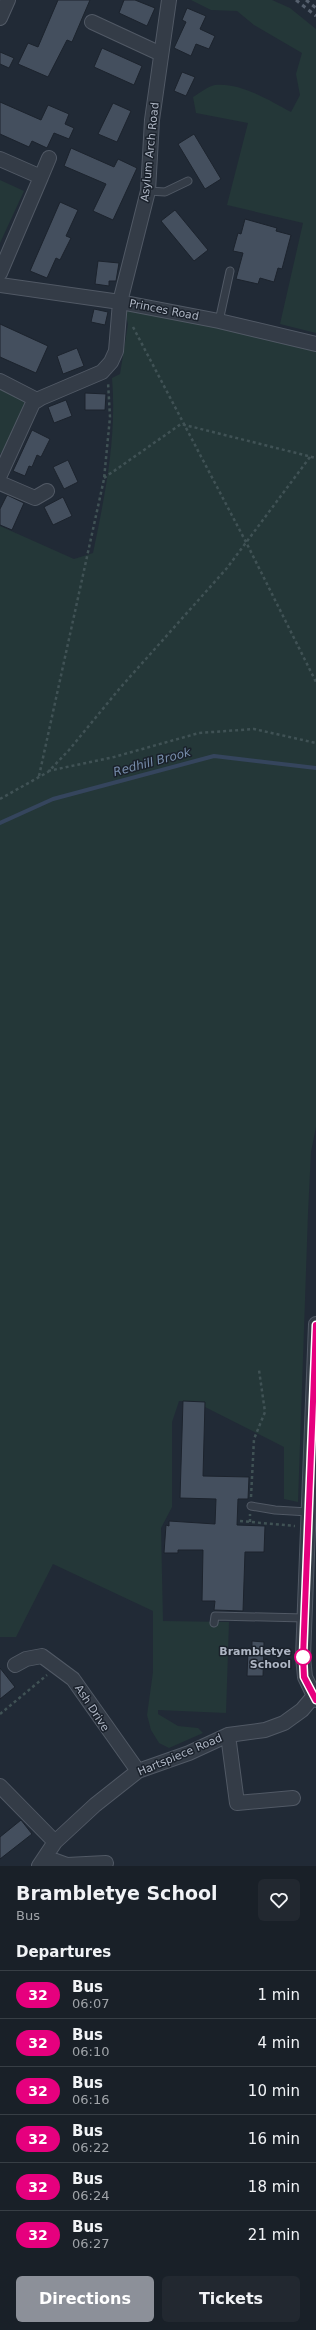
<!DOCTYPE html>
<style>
body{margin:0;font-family:"DejaVu Sans",sans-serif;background:#222830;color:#f1f3f6;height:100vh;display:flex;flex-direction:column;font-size:15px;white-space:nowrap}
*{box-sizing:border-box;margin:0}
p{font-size:13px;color:#9fa3a8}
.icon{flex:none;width:22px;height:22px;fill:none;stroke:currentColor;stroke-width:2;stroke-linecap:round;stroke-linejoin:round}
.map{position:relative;height:1866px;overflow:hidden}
.side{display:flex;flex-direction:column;background:#192028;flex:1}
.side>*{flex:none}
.badge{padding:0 8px;border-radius:13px;font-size:14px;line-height:26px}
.map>.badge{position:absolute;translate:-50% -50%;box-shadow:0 0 0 2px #fff}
h2{padding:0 16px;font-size:15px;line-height:36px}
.round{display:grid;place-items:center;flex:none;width:42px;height:42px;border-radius:6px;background:#222830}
.summary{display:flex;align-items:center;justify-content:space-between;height:68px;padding:0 16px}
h1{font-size:19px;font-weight:600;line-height:30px}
.primary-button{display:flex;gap:8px;margin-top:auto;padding:8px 16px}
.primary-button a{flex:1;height:46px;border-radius:6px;background:#8c9099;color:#fff;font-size:16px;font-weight:600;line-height:46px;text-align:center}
.primary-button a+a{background:#222830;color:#f1f3f6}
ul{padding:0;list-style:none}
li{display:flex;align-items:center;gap:12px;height:48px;padding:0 16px;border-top:1px solid #373e45}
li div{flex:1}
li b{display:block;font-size:15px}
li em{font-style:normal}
li .badge{min-width:44px;font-weight:700;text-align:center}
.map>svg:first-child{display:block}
.green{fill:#243738}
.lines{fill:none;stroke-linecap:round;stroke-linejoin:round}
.stream{stroke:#35455d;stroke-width:4}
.building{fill:#444f5e;stroke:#1c232d}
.service-casing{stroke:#515965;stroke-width:9}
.minor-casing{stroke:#515965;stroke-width:16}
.path{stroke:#405255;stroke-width:2.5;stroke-dasharray:3 3;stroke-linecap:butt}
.service{stroke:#343c47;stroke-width:7}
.minor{stroke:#343c47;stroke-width:14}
.rail{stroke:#56606e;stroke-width:3;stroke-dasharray:4 4;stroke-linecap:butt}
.line-casing{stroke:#fff;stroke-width:9}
.line{stroke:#e6007e;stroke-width:6}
.stop-dot{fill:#fff;stroke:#e6007e;stroke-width:2}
.labels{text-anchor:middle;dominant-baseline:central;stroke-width:3;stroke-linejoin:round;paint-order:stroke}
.street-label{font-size:11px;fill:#aeb6c4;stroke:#1a212b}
.stop-label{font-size:11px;font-weight:bold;fill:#aeb6c4;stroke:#1a212b;text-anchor:end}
.water-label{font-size:12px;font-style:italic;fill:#778dab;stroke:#1a212b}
</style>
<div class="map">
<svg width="316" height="1866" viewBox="0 0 316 1866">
<rect width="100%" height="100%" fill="#212a36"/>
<!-- green -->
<path class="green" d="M191,0H272L290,8L316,29V333L280,324L303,223L227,205L248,123L196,113L193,97C200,93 208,86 215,85C240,82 271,101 291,112L300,95L296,74L302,53L254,25L237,11L211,10Z
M0,180L24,191L0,243Z
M124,308L140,310L316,350V1127L311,1152L308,1213L298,1502L284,1499V1447L205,1407V1402L179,1401L172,1422V1507L161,1528L163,1621L229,1622L226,1713L158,1710V1714L178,1726L198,1728L203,1733L169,1748L159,1743L151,1730L147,1715L153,1672V1611L53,1564L16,1637H0V526L74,559L93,553C105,495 117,438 112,378L120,374L128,324Z
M0,388L24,400L25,404L4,450L0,454Z"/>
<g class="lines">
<!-- stream -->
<path class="stream" d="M0,823L53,799L214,756L316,768"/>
</g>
<!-- building -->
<path class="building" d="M58,0H90L72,42L67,40L48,77L18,64L28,43L38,47Z
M124,0H135L155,8L147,26L119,13Z
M187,8L206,16L200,29L215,36L209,49L196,44L191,56L174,48L186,22L182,20Z
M102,48L142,66L134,85L94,67Z
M0,52L14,58L9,68L0,64Z
M182,72L195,77L186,96L174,91Z
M0,102L41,120L48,105L69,114L65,124L74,128L69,139L54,133L47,148L32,141L29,147L0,134Z
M113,103L131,111L117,142L98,134Z
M194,134L221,179L205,189L178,144Z
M71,148L114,167L118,159L137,168L113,220L93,211L106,184L64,166Z
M60,202L78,210L66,236L71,238L60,260L56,258L47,278L30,271Z
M175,210L208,250L194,261L161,221Z
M245,219L277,228L276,231L291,235L282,269L278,268L274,282L260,278L258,284L236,279L243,253L233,251L238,233L241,234Z
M98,261L119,263L116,281H109V286L95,284Z
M94,309L108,312L105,325L91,322Z
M0,324L48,346L36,373L0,357Z
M77,348L84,366L63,374L57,356Z
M85,393L106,394L105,410H85Z
M66,400L72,416L54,423L48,407Z
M32,430L50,439L41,457L37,455L32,467L29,466L25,476L13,471Z
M68,460L78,482L64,489L53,467Z
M7,495L24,503L12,530L0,525V509Z
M63,497L72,516L53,525L44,507Z
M183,1401L205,1402L203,1476L249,1477L248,1499H238L237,1525L265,1526L264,1552H245L243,1611L214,1610L215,1601H202L203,1550H178V1553H164L166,1525L169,1526V1521L215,1524L216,1499L180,1498Z
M252,1641L264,1642L263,1676H247L248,1650H252Z
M0,1668L15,1687L0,1699Z
M21,1820L32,1834L0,1859V1837Z"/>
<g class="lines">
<!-- service casing -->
<g class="service-casing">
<path id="service" d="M148,191L165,192L188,181
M219,321L230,271
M251,1506L275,1510L308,1512
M214,1623L215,1616L305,1618"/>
</g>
<!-- minor casing -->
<g class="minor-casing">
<path id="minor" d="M0,18L8,0
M92,22L161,54
M0,159L41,177L0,273
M41,177L49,158
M0,285L120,302L219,321L316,344
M0,381L37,400
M0,475L33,403L41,398L102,372L111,362L116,351L120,302L148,191L152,120L169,0
M0,483L35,498L47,491
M316,1324L303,1657L305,1677L316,1700
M15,1665L26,1659L42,1656L73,1679L138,1771
M228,1735L237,1803L293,1798
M0,1786L55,1842
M45,1857L67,1865L106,1863
M39,1866L55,1842L95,1805L138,1771L189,1753L228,1735L265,1730L284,1723L302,1710L313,1697"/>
</g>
<!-- path -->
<path class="path" d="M133,327L247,544L316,682
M104,478L181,424L316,458
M48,771L114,757L199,733L254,729L316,743
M39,776L104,479L110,417L108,382
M0,799L48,772L69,750L120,688L227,568L310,457
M251,1497L254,1439L265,1412L259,1370
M240,1521L295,1526
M250,1522V1514
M0,1714L47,1675"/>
<!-- service -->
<use href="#service" class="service"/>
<!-- minor -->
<use href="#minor" class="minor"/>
<!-- rail -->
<path class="rail" d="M296,0L316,16
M306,0L316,8"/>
</g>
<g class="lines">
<!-- line casing -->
<g class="line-casing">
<path id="line" d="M316,1325L303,1657L304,1677L316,1700"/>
</g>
<!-- line -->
<use href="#line" class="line"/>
</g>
<!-- markers -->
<circle class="stop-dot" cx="303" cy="1657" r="8"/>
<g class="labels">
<!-- street labels -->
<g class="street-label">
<text transform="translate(150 152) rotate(-84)">Asylum Arch Road</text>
<text transform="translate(164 310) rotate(11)">Princes Road</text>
<text transform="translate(92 1708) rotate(57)">Ash Drive</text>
<text transform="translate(180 1755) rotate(-23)">Hartspiece Road</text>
</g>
<!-- stop labels -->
<g class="stop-label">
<text x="291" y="1651">Brambletye<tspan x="291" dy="13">School</tspan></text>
</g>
<!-- water labels -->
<g class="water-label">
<text transform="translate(152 762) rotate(-15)">Redhill Brook</text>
</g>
</g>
</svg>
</div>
<section class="side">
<div class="summary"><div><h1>Brambletye School</h1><p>Bus</p></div><a class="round"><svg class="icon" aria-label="heart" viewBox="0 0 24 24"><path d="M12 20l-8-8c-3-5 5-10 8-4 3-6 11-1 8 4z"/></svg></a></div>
<h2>Departures</h2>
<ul>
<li><span class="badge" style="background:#e6007e;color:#fff">32</span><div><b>Bus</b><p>06:07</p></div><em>1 min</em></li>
<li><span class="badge" style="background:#e6007e;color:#fff">32</span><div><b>Bus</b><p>06:10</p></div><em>4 min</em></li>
<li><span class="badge" style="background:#e6007e;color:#fff">32</span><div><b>Bus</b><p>06:16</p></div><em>10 min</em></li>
<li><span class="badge" style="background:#e6007e;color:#fff">32</span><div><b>Bus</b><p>06:22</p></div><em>16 min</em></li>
<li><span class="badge" style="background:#e6007e;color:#fff">32</span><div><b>Bus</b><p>06:24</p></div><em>18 min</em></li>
<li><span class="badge" style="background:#e6007e;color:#fff">32</span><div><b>Bus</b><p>06:27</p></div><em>21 min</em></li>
</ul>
<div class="primary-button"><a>Directions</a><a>Tickets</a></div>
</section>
